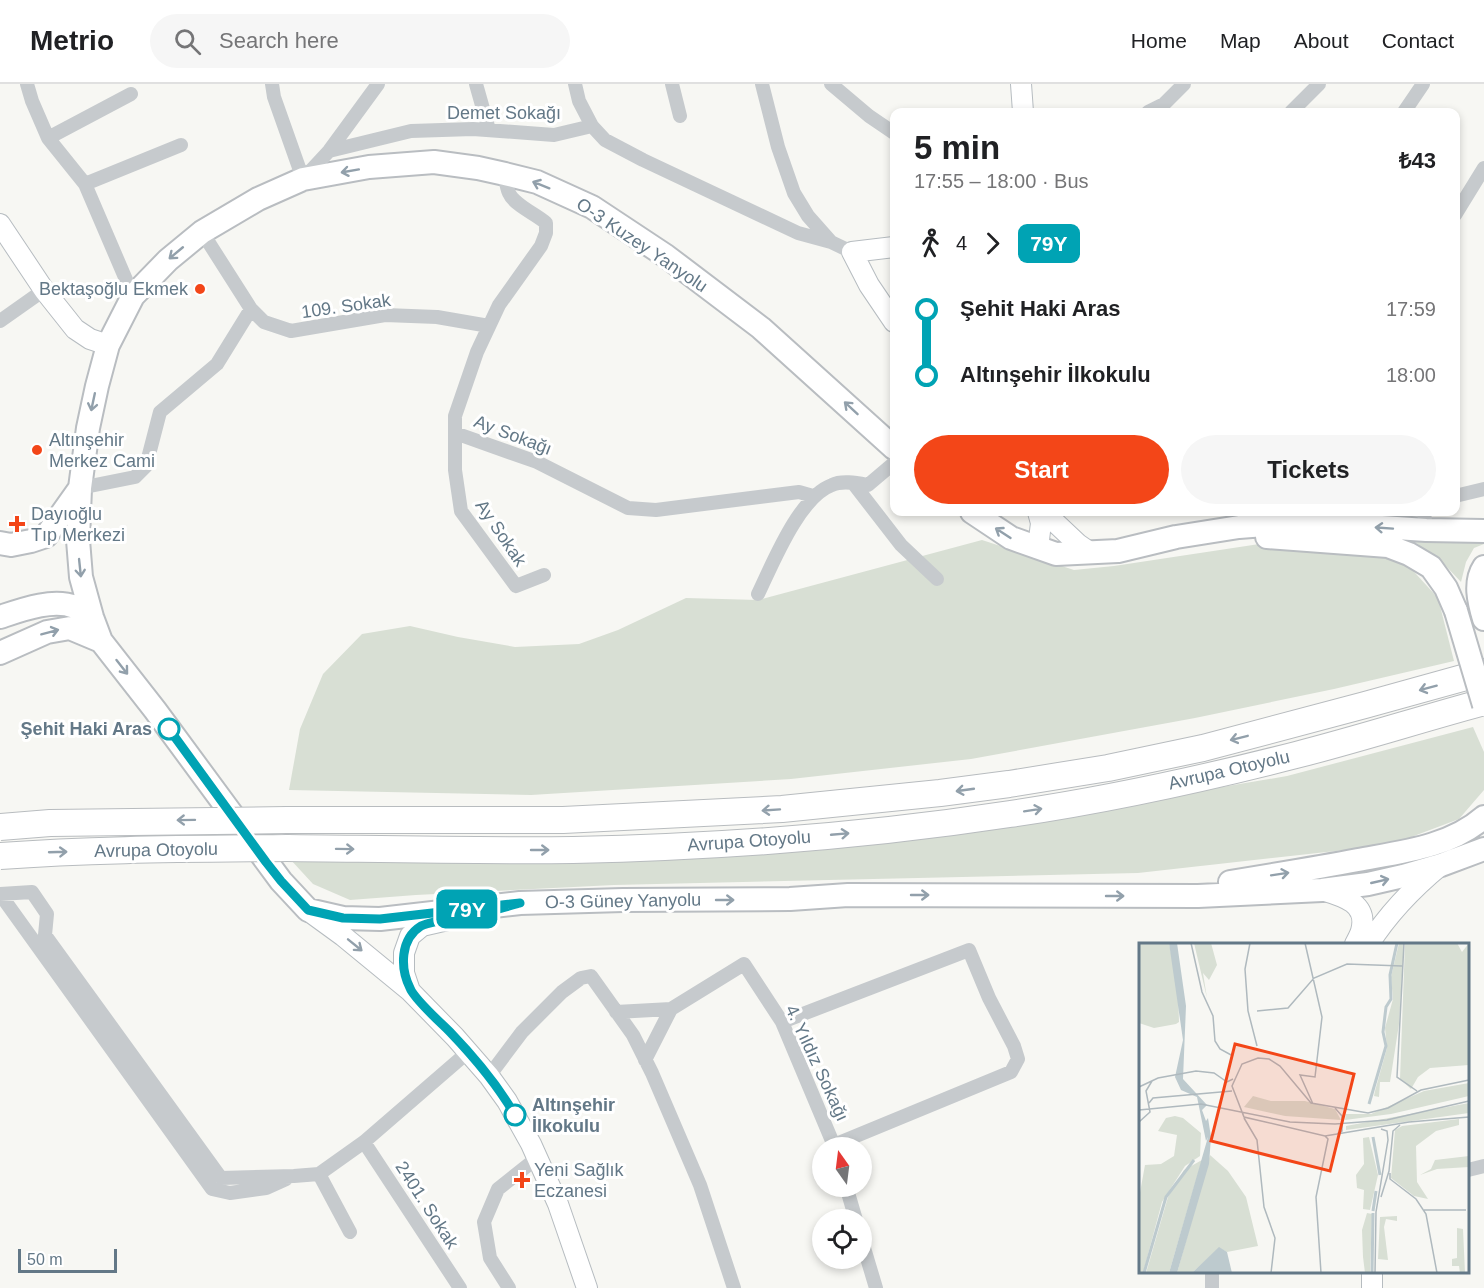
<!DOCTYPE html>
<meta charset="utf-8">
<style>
body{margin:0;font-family:Helvetica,sans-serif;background:#f6f6f6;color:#202124;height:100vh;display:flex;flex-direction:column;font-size:22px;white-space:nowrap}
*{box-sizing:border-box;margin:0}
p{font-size:20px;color:#757577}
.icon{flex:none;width:33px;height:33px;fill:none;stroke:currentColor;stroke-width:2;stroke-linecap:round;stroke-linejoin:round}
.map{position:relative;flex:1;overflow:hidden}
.details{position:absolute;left:890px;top:24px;width:570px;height:408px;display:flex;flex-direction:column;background:#fff;border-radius:12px;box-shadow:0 3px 9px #0003}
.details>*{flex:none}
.badge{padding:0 12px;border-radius:9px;font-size:21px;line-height:39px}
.needle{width:39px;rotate:346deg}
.tools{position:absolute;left:812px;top:1053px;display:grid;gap:12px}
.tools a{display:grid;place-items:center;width:60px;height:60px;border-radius:50%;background:#fff;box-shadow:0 3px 9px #0003;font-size:30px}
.scale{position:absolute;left:18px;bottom:15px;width:99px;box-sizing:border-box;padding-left:6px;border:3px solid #637887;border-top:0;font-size:16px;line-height:21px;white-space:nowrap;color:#637887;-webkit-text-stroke:4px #fff;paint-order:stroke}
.map>.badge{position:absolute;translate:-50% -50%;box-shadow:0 0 0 3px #fff}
.legs{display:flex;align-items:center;gap:9px;height:66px;padding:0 24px;font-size:20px}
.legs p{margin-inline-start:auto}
.head{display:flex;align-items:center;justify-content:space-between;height:102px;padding:0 24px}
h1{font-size:33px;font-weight:700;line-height:45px}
.primary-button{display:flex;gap:12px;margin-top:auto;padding:12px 24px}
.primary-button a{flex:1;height:69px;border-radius:36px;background:#f34618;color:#fff;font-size:24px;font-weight:700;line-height:69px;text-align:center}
.primary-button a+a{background:#f6f6f6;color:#202124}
ul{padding:0 24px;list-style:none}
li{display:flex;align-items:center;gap:21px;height:66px;font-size:22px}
li i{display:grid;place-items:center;width:9px;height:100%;margin:0 8px;background:currentColor}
li i::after{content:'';width:15px;height:15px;margin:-8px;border:4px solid;border-radius:50%;background:#fff}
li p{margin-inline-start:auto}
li:first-child i{background:linear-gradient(#0000 50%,currentColor 0)}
li:last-child i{background:linear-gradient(currentColor 50%,#0000 0)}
header{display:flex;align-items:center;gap:36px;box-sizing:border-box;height:84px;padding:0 30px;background:#fff;border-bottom:2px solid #e0e0e0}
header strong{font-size:28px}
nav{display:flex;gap:33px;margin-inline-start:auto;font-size:21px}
.search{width:420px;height:54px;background:#f6f6f6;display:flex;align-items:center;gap:15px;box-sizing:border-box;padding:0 21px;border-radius:33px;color:#757577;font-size:22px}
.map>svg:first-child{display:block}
.green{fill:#d8dfd4}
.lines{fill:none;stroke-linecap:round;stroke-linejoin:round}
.secondary-casing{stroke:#b6bcc0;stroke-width:22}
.primary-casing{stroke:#b9bdc1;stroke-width:26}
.highway-casing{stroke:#b8bcbf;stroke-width:28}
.street{stroke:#c6cacd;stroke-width:14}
.secondary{stroke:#fff;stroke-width:20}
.primary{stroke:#fff;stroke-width:22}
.highway{stroke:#fff;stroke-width:26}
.primary-bridge-casing{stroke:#b9bdc1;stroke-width:26;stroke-linecap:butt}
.highway-bridge-casing{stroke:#b8bcbf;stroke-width:28;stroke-linecap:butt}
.primary-bridge{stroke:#fff;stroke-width:22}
.highway-bridge{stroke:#fff;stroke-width:26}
.oneway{stroke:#92a0ab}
.line-1-casing{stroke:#fff;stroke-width:14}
.line-1{stroke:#00a3b4;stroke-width:9}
.poi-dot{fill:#f34618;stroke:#fff;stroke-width:2}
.stop-1-dot{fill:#fff;stroke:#00a3b4;stroke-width:3}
.labels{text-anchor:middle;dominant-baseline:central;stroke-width:6;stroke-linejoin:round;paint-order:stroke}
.street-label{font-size:18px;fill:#637887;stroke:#fff}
.poi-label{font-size:18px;fill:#637887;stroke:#fff;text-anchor:start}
.stop-label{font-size:18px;font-weight:bold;fill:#637887;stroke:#fff;text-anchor:end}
.inset-river{fill:none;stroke:#bdcace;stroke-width:3}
.inset-road{fill:none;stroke:#afb9be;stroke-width:1.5}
.view{fill:#f34618;fill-opacity:0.15;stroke:#f34618;stroke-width:3}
.inset-edge{fill:none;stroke:#637887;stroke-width:3}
</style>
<header>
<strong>Metrio</strong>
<div class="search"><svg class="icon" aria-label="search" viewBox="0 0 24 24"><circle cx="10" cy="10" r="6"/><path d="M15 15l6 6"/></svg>Search here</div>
<nav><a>Home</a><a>Map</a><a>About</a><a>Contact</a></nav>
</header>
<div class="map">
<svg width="1484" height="1204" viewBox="0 0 1484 1204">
<rect width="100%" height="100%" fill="#f7f7f3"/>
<!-- green -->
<path class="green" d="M982,456L1074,486L1114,482L1266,459L1358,466L1406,479L1438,514L1454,577L1334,605L1195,634L971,675L791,695L531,711L289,706L300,645L323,590L362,550L410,542L458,553L515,563L579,560L618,546L686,514L758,516Z
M1484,456V460L1474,464L1466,478L1461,498L1444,480L1415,458Z
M1473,643L1484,668V706L1459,735L1390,761L1138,789L614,801L416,811L350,816L313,800L290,775H635L824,766L986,743L1287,692Z"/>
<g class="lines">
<!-- secondary casing -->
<g class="secondary-casing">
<path id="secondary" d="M1021,0L1023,28
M0,140L44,206L75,245L90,255L108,261
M894,163L852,168L869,201L894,238
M1038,428L1041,439L1038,464
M1044,428L1078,460L1091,469
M1322,806C1342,812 1369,819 1361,847C1360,851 1357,856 1355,860
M310,828L343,852L410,907L455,953L489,992L507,1017L531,1060L558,1120L587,1204
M1369,860C1388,830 1413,804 1441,781
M410,907L404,889V869L410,852L422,842L448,836
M1372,1204V1188"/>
</g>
<!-- primary casing -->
<g class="primary-casing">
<path id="primary" d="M894,364L761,244L666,172L592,123L537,98L505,90L478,84L434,78L369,83L303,95L258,115L202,148L168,176L133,212L108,261L97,302L88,344L80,404L78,456L81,493L92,533L101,557L155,626L281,797L308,826L343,834L380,835L520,819L623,816L790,815L848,811L1198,812L1322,806L1368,800L1403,792L1441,781L1484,765
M972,428L1011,454L1056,470L1118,467L1176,453L1239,443L1278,440L1322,439L1426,446L1484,447
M1267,453L1388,462L1409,470L1431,483L1446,504L1456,527
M0,459L11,461L31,457L46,452L80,404
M1484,483C1474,498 1479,518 1484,535
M0,533C21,526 53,514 75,523C81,525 87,530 92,533
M0,569L47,548L70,544L101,557
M1230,798C1273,791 1316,784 1358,776C1401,768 1450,763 1484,733"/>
</g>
<!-- highway casing -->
<g class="highway-casing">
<path id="highway" d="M287,736H563L782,725L940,709L1009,700L1108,684L1203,664L1365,621L1484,588
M287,764C382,765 478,767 573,766C719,763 866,752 1010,730C1106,716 1202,695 1296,671C1359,655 1421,635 1484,618"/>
</g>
<!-- street -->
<path class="street" d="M27,0L32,17L48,54L85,100L133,212
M272,0L274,13L303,95L329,67L378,0
M476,0L489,46
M575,0L579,17L592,42L605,56L643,76L798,149L831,158
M672,0L680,32
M762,0L778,63L794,109L808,132L831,158L852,168
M831,0L869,32L894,49
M1148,28L1164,20L1184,0
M1291,28L1319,0
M1404,28L1423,0
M48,54L131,10
M329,67L411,47L473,45L554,51L592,42
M505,90C506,96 506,103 509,109C514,121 536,130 546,139V149L541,162L499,221L477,268L455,332V349L537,378L628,424L656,426L799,408L813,412
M85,100L181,61
M1455,131L1484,84
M202,148L251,225L264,238L291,247L385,231L437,233L489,242
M0,237L44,206
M455,349V386L461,427L516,502L544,491
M853,399L901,461L937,495
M80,404L135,393L146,382L160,328L217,280L251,225
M1455,412L1484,405
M1424,428L1426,446
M758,510C773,479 799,413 832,401C842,396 857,399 868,401L894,379
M0,810L32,808L47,830L45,851L221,1094L294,1092L319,1090L364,1058L468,968
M0,810L212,1105L230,1109L266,1104L286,1095
M616,928L671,925
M782,938L969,866L989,914L1014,962L1018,975L1011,988L834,1061
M645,976L671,925L744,880L782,938L835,1064
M489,992L522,948L562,908L581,894L591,892L633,951L652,989L700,1101L734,1204
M364,1058L460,1204
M1468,1086L1484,1082
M319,1090L350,1148
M846,1102L856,1136
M861,1154L876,1204
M509,1204L490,1174L484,1138L498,1105L537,1074
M1212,1204V1188"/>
<!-- secondary -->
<use href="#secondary" class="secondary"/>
<!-- primary -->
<use href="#primary" class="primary"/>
<!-- highway -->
<use href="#highway" class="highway"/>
<!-- primary-bridge casing -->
<g class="primary-bridge-casing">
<path id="primary-bridge" d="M1456,527L1484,621"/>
</g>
<!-- highway-bridge casing -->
<g class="highway-bridge-casing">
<path id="highway-bridge" d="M0,743L50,739L287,736
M0,772C95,765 191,765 287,764"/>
</g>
<!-- primary-bridge -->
<use href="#primary-bridge" class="primary-bridge"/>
<!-- highway-bridge -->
<use href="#highway-bridge" class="highway-bridge"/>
</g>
<!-- one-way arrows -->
<defs><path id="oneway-shaft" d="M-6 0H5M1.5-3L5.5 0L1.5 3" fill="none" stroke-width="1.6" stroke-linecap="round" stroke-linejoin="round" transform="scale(1.5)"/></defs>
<g class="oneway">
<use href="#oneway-shaft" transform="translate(350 87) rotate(170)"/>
<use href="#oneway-shaft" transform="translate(541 101) rotate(-158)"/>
<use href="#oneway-shaft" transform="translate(176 169) rotate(140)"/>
<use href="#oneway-shaft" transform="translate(93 318) rotate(102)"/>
<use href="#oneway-shaft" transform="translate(851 324) rotate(-137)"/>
<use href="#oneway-shaft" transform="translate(1384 444) rotate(-176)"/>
<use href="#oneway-shaft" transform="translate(1003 449) rotate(-147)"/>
<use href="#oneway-shaft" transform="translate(80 484) rotate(84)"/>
<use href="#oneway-shaft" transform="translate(50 548) rotate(-15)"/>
<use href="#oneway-shaft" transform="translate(122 583) rotate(52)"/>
<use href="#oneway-shaft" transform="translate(1428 604) rotate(165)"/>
<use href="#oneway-shaft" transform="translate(1239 654) rotate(166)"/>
<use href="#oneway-shaft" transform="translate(965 706) rotate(172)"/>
<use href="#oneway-shaft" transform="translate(771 726) rotate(176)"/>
<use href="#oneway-shaft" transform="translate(1033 726) rotate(-9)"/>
<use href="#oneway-shaft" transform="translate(186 736) rotate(179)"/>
<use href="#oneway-shaft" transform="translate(840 750) rotate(-5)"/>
<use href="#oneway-shaft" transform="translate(345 765) rotate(1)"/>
<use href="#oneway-shaft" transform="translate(540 766)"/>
<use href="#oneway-shaft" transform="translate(58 768) rotate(-2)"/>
<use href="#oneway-shaft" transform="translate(1280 790) rotate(-9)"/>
<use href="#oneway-shaft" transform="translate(1380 797) rotate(-13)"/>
<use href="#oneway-shaft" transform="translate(920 811)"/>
<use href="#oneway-shaft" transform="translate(1115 812)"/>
<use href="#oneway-shaft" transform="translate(725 816)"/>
<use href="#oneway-shaft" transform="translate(355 861) rotate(39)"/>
</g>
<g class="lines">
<!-- line-1 casing -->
<g class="line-1-casing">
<path id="line-1" d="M169,645L266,778L281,797L308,826L343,834L380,835L520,819C505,823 490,828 475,831C463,833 431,837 421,842C400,855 400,884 410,904C414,915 440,938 450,948C474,973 497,1000 515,1031"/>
</g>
<!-- line-1 -->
<use href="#line-1" class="line-1"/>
</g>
<!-- markers -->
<g class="poi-dot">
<circle cx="200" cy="205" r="6"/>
<circle cx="37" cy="366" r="6"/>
<path d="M14 431h6v6h6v6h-6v6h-6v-6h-6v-6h6z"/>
<path d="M519 1087h6v6h6v6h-6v6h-6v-6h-6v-6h6z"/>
</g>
<g class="stop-1-dot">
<circle cx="169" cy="645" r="10"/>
<circle cx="515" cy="1031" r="10"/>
</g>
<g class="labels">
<!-- street labels -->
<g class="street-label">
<text x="504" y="29">Demet Sokağı</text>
<text transform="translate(642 161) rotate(34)">O-3 Kuzey Yanyolu</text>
<text transform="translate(346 222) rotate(-8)">109. Sokak</text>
<text transform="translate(513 351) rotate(21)">Ay Sokağı</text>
<text transform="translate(501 449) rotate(56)">Ay Sokak</text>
<text transform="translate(1229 686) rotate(-13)">Avrupa Otoyolu</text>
<text transform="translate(749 757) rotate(-4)">Avrupa Otoyolu</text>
<text transform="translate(156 766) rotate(-1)">Avrupa Otoyolu</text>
<text transform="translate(623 817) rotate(-1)">O-3 Güney Yanyolu</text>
<text transform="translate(817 979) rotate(65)">4. Yıldız Sokağı</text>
<text transform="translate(427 1121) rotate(57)">2401. Sokak</text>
</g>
<!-- poi labels -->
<g class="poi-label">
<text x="188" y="205" text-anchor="end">Bektaşoğlu Ekmek</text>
<text x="49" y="356">Altınşehir<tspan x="49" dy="21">Merkez Cami</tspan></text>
<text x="31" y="430">Dayıoğlu<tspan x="31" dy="21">Tıp Merkezi</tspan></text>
<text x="534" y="1086">Yeni Sağlık<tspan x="534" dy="21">Eczanesi</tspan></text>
</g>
<!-- stop labels -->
<g class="stop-label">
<text x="152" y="645">Şehit Haki Aras</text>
<text x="532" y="1021" text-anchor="start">Altınşehir<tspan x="532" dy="21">İlkokulu</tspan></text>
</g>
</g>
<!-- overview -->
<g transform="translate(1139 859)">
<rect width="330" height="330" fill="#f7f7f3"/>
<path d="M0,0H30L39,46L40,79L37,81L15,85L0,80ZM55,0H72L78,22L70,37L64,30L68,55ZM260,0H265L260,81L251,139H241L240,154L235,153L236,148L248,105L246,85L254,56L252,34ZM266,0H318L323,9L330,0V122L291,125L279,134L272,146L261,136ZM330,140V153L252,171L206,177L207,171H232L285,148ZM114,153L132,158H166L196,166L202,177L146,173L105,164ZM330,160V170L207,187V183ZM36,173L44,175L62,190L61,213L46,223L23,259L4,330H0V255L6,222L22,221L35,213L38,192L19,188L27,175ZM320,176V182L297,188L277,203L278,239L289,256L275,253L252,235L256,187L263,183ZM230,194L239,232L231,267L224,266L225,247L218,245L217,232L225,221L224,195ZM71,212L89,228L107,254L119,303L88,309L80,305L53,330H38ZM330,213V224L298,226L281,232L292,226L296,217ZM63,217L30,330H7L29,254L45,227ZM228,270L233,271L231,330H226L224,314L223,287ZM258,273V278L247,276L245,284L249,317L239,316L241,274ZM318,285L324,286L326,330H321L320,323H313V316L318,315Z" fill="#d8dfd4"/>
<path d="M30,0H38L47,63L44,136L68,162L63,167L67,178L69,175L72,194L70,221L38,330H30L69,194L67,198L58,154L42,147L36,134L44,97ZM80,304L88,309L93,330H53Z" fill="#bdcace"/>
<path class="inset-river" d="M230,161L247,103L244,89L247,64L252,56L251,32L258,0M234,194L241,232M234,268L237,248M5,330L27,254L55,217M233,330L234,270"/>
<path class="inset-road" d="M52,0L63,49L74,73L76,98L81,106L94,113M111,0L106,26L109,68L118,103M166,0L183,74L176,134L161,132L174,161M265,0L258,134L278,148M118,68L149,65L175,35L208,21L263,23M330,137L282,147L249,165L229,170L172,160L141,123L130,116L119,115L103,121L93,143L105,174L186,193L270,179L330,174M0,144L19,135L57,128L75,130L88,139L94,136M10,160L14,155L93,148M196,165L203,173V188L198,191M0,167L62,161L151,179L196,181L248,177L330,158M105,175L118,197L125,264L136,295L132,330M0,179L11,169L7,148L13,138M251,230V236L277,256L287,271L298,330M242,254L250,228L254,188L261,182M285,267H327M182,330L177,254L189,196L186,193M236,330L237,269L249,197L248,188L242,186"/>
<path class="view" d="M96,101L215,131L191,228L72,198Z"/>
<rect width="330" height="330" class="inset-edge"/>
</g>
</svg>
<div class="tools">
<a><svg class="needle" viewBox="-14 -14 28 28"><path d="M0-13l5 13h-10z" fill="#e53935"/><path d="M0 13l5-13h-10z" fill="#757577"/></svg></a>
<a><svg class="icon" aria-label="locate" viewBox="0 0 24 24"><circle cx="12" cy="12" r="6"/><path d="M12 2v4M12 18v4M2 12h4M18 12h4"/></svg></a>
</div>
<div class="scale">50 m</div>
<b class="badge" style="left:467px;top:825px;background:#00a3b4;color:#fff">79Y</b>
<section class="details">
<div class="head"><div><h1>5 min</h1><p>17:55 – 18:00 · Bus</p></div><b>₺43</b></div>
<div class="legs"><svg class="icon" aria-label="walk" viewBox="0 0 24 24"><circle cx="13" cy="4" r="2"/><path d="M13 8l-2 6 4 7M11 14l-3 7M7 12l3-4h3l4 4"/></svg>4<svg class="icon" aria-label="forward" viewBox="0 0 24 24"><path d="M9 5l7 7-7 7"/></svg><b class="badge" style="background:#00a3b4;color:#fff">79Y</b></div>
<ul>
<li><i style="color:#00a3b4"></i><b>Şehit Haki Aras</b><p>17:59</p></li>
<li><i style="color:#00a3b4"></i><b>Altınşehir İlkokulu</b><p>18:00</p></li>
</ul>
<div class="primary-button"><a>Start</a><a>Tickets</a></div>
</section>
</div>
